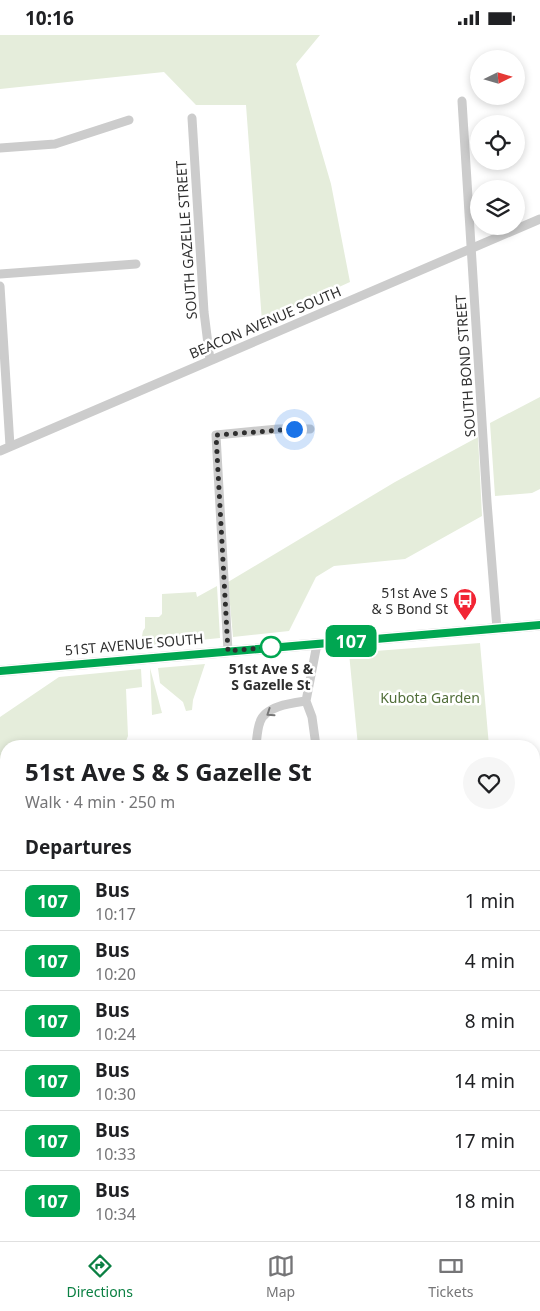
<!DOCTYPE html>
<meta charset="utf-8">
<style>
body{margin:0;font-family:"Noto Sans",sans-serif;background:#f6f6f6;color:#202124;height:100vh;display:flex;flex-direction:column;font-size:19px;white-space:nowrap}
*{box-sizing:border-box;margin:0}
p{font-size:16px;color:#757577}
.icon{flex:none;width:28px;height:28px;fill:none;stroke:currentColor;stroke-width:2;stroke-linecap:round;stroke-linejoin:round}
.map{position:relative;flex:1;overflow:hidden}
.side{position:absolute;left:0px;top:705px;width:540px;height:501px;display:flex;flex-direction:column;background:#fff;border-radius:20px 20px 0 0;box-shadow:0 2px 8px #0003}
.side>*{flex:none}
.badge{padding:0 10px;border-radius:8px;font-size:18px;line-height:32px}
.needle{width:32px;rotate:85deg}
.tools{position:absolute;left:470px;top:15px;display:grid;gap:10px}
.tools a{display:grid;place-items:center;width:55px;height:55px;border-radius:50%;background:#fff;box-shadow:0 2px 8px #0003;font-size:25px}
.you{position:absolute;width:25px;height:25px;margin:-12px;border:4px solid #fff;border-radius:50%;background:#1a73e8;box-shadow:0 0 0 8px #1a73e833}
.map>.badge{position:absolute;translate:-50% -50%;box-shadow:0 0 0 2px #fff}
h2{padding:0 25px;font-size:19px;line-height:45px}
.round{display:grid;place-items:center;flex:none;width:52px;height:52px;border-radius:26px;background:#f6f6f6}
.head{display:flex;align-items:center;justify-content:space-between;height:85px;padding:0 25px}
h1{font-size:24px;font-weight:700;line-height:38px}
ul{padding:0;list-style:none}
li{display:flex;align-items:center;gap:15px;height:60px;padding:0 25px;border-top:1px solid #e0e0e0}
li div{flex:1}
li b{display:block;font-size:19px}
li em{font-style:normal}
li .badge{min-width:55px;font-weight:700;text-align:center}
.status{display:flex;justify-content:space-between;align-items:center;height:35px;padding:0 25px;background:#fff;direction:ltr}
.status svg{height:14px;fill:currentColor}
.tab-bar{display:flex;justify-content:space-around;align-items:center;height:70px;border-top:1px solid #e0e0e0;background:#fff;font-size:14px;color:#757577}
.tab-bar a{display:grid;justify-items:center;gap:2px}
.tab-bar .current{color:#0b8043}
.map>svg:first-child{display:block}
.green{fill:#e5eddb}
.lines{fill:none;stroke-linecap:round;stroke-linejoin:round}
.stream{stroke:#c6dfee;stroke-width:2.5}
.minor{stroke:#ccc;stroke-width:9}
.tertiary{stroke:#ccc;stroke-width:11}
.secondary{stroke:#b9b9b9;stroke-width:12}
.oneway{stroke:#767676}
.line-casing{stroke:#fff;stroke-width:11}
.line{stroke:#00a651;stroke-width:8}
.walk{stroke:#2f2f2f;stroke-width:5;stroke-dasharray:0 9}
.stop-dot{fill:#fff;stroke:#00a651;stroke-width:2.5}
.labels{text-anchor:middle;dominant-baseline:central;stroke-width:5;stroke-linejoin:round;paint-order:stroke}
.street-label{font-size:14px;fill:#2f2f2f;stroke:#fff}
.poi-label{font-size:14px;fill:#2f2f2f;stroke:#fff;text-anchor:end}
.stop-label{font-size:14px;font-weight:bold;fill:#2f2f2f;stroke:#fff}
.park-label{font-size:14px;fill:#516e39;stroke:#fff}
</style>
<div class="status"><b>10:16</b><svg viewBox="0 0 49 12"><path d="M0 12V9h3v3zM5 12V6h3v6zM10 12V3h3v9zM15 12V0h3v12zM26 1h20v11H26zM47 4h2v5h-2z"/></svg></div>
<div class="map">
<svg width="540" height="1206" viewBox="0 0 540 1206">
<rect width="100%" height="100%" fill="#fff"/>
<!-- green -->
<path class="green" d="M0,0H320L296,29L331,149L350,247L262,287L246,70H196L164,37L0,54Z
M540,362V454L532,458L495,461L490,388Z
M478,402L482,481L405,524L334,531L316,542L289,596L233,602L228,547L395,447Z
M217,551L220,603L140,611L143,596L145,593V582H159L162,579V559L196,557L197,562Z
M480,608L489,711H358L349,618Z
M205,629L193,665L192,675L186,676L183,667L160,648L158,633Z
M150,633L162,678L152,680Z
M141,634L142,652L126,654L128,701L124,711H6V1168L0,1169V682L59,642Z
M534,764H540V1007L534,1015Z
M136,1200H207L243,1206H129Z"/>
<g class="lines">
<!-- stream -->
<path class="stream" d="M0,733L6,721
M534,863L540,862
M0,948L6,940"/>
<!-- minor -->
<path class="minor" d="M462,66L487,467L497,594
M192,83L204,277L210,325
M0,113L55,109L129,85
M0,239L136,229
M0,251L10,411
M0,416L540,184
M228,616L216,400L278,394H310
M256,711C257,703 257,695 260,687C265,671 292,668 306,666
M316,711L312,682L306,666L317,609
M534,1060L540,1059
M534,1132H540
M534,1162L540,1174
M0,1176L6,1175
M410,1200V1206"/>
<!-- tertiary -->
<path class="tertiary" d="M0,636L540,590"/>
<!-- secondary -->
<path class="secondary" d="M534,1041L540,1033
M398,1206L403,1200"/>
</g>
<!-- one-way arrows -->
<defs><path id="oneway-chevron" d="M-2-3.5L2.5 0L-2 3.5" fill="none" stroke-width="1.6" stroke-linecap="round" stroke-linejoin="round" transform="scale(1.25)"/></defs>
<use class="oneway" href="#oneway-chevron" transform="translate(270 678) rotate(146)"/>
<g class="lines">
<!-- line casing -->
<g class="line-casing">
<path id="line" d="M0,636L540,590"/>
</g>
<!-- line -->
<use href="#line" class="line"/>
<!-- walk -->
<path class="walk" d="M271,612L228,616L216,400L294,394"/>
</g>
<!-- icons -->
<defs>
<g id="bus-pin" transform="scale(1.25)"><path d="M0 17L-7.5 6A9.5 9.5 0 1 1 7.5 6Z" fill="#f22534" stroke="#fff"/><path d="M-5-6H5V4H4V6H2V4H-2V6H-4V4H-5ZM-3.5-4V0h7V-4ZM-3.5 1.2v1.5H-2V1.2ZM2 1.2v1.5H3.5V1.2Z" fill="#fff"/></g>
</defs>
<g fill-rule="evenodd">
<use href="#bus-pin" x="465" y="565"/>
</g>
<!-- markers -->
<circle class="stop-dot" cx="271" cy="612" r="10"/>
<g class="labels">
<!-- street labels -->
<g class="street-label">
<text transform="translate(186 205) rotate(-94)">SOUTH GAZELLE STREET</text>
<text transform="translate(265 287) rotate(-23)">BEACON AVENUE SOUTH</text>
<text transform="translate(465 331) rotate(-94)">SOUTH BOND STREET</text>
<text transform="translate(134 609) rotate(-5)">51ST AVENUE SOUTH</text>
</g>
<!-- poi labels -->
<g class="poi-label">
<text x="448" y="557">51st Ave S<tspan x="448" dy="16">&amp; S Bond St</tspan></text>
</g>
<!-- stop labels -->
<g class="stop-label">
<text x="271" y="633">51st Ave S &amp;<tspan x="271" dy="16">S Gazelle St</tspan></text>
</g>
<!-- park labels -->
<g class="park-label">
<text x="430" y="662">Kubota Garden</text>
</g>
</g>
</svg>
<div class="tools">
<a><svg class="needle" viewBox="-14 -14 28 28"><path d="M0-13l5 13h-10z" fill="#e53935"/><path d="M0 13l5-13h-10z" fill="#757577"/></svg></a>
<a><svg class="icon" aria-label="locate" viewBox="0 0 24 24"><circle cx="12" cy="12" r="6"/><path d="M12 2v4M12 18v4M2 12h4M18 12h4"/></svg></a>
<a><svg class="icon" aria-label="layers" viewBox="0 0 24 24"><path d="M12 4l9 5-9 5-9-5zM3 14l9 5 9-5"/></svg></a>
</div>
<div class="you" style="left:294px;top:394px"></div>
<b class="badge" style="left:351px;top:606px;background:#00a651;color:#fff">107</b>
<section class="side">
<div class="head"><div><h1>51st Ave S &amp; S Gazelle St</h1><p>Walk · 4 min · 250 m</p></div><a class="round"><svg class="icon" aria-label="heart" viewBox="0 0 24 24"><path d="M12 20l-8-8c-3-5 5-10 8-4 3-6 11-1 8 4z"/></svg></a></div>
<h2>Departures</h2>
<ul>
<li><span class="badge" style="background:#00a651;color:#fff">107</span><div><b>Bus</b><p>10:17</p></div><em>1 min</em></li>
<li><span class="badge" style="background:#00a651;color:#fff">107</span><div><b>Bus</b><p>10:20</p></div><em>4 min</em></li>
<li><span class="badge" style="background:#00a651;color:#fff">107</span><div><b>Bus</b><p>10:24</p></div><em>8 min</em></li>
<li><span class="badge" style="background:#00a651;color:#fff">107</span><div><b>Bus</b><p>10:30</p></div><em>14 min</em></li>
<li><span class="badge" style="background:#00a651;color:#fff">107</span><div><b>Bus</b><p>10:33</p></div><em>17 min</em></li>
<li><span class="badge" style="background:#00a651;color:#fff">107</span><div><b>Bus</b><p>10:34</p></div><em>18 min</em></li>
</ul>
</section>
</div>
<nav class="tab-bar">
<a class="current"><svg class="icon" aria-label="directions" viewBox="0 0 24 24"><path d="M12 3l9 9-9 9-9-9zM9 14v-3h6M13 9l2 2-2 2"/></svg>Directions</a>
<a><svg class="icon" aria-label="map" viewBox="0 0 24 24"><path d="M3 6l6-2 6 2 6-2v14l-6 2-6-2-6 2zM9 4v14M15 6v14"/></svg>Map</a>
<a><svg class="icon" aria-label="tickets" viewBox="0 0 24 24"><path d="M3 7h18v10H3zM15 7v10"/></svg>Tickets</a>
</nav>
